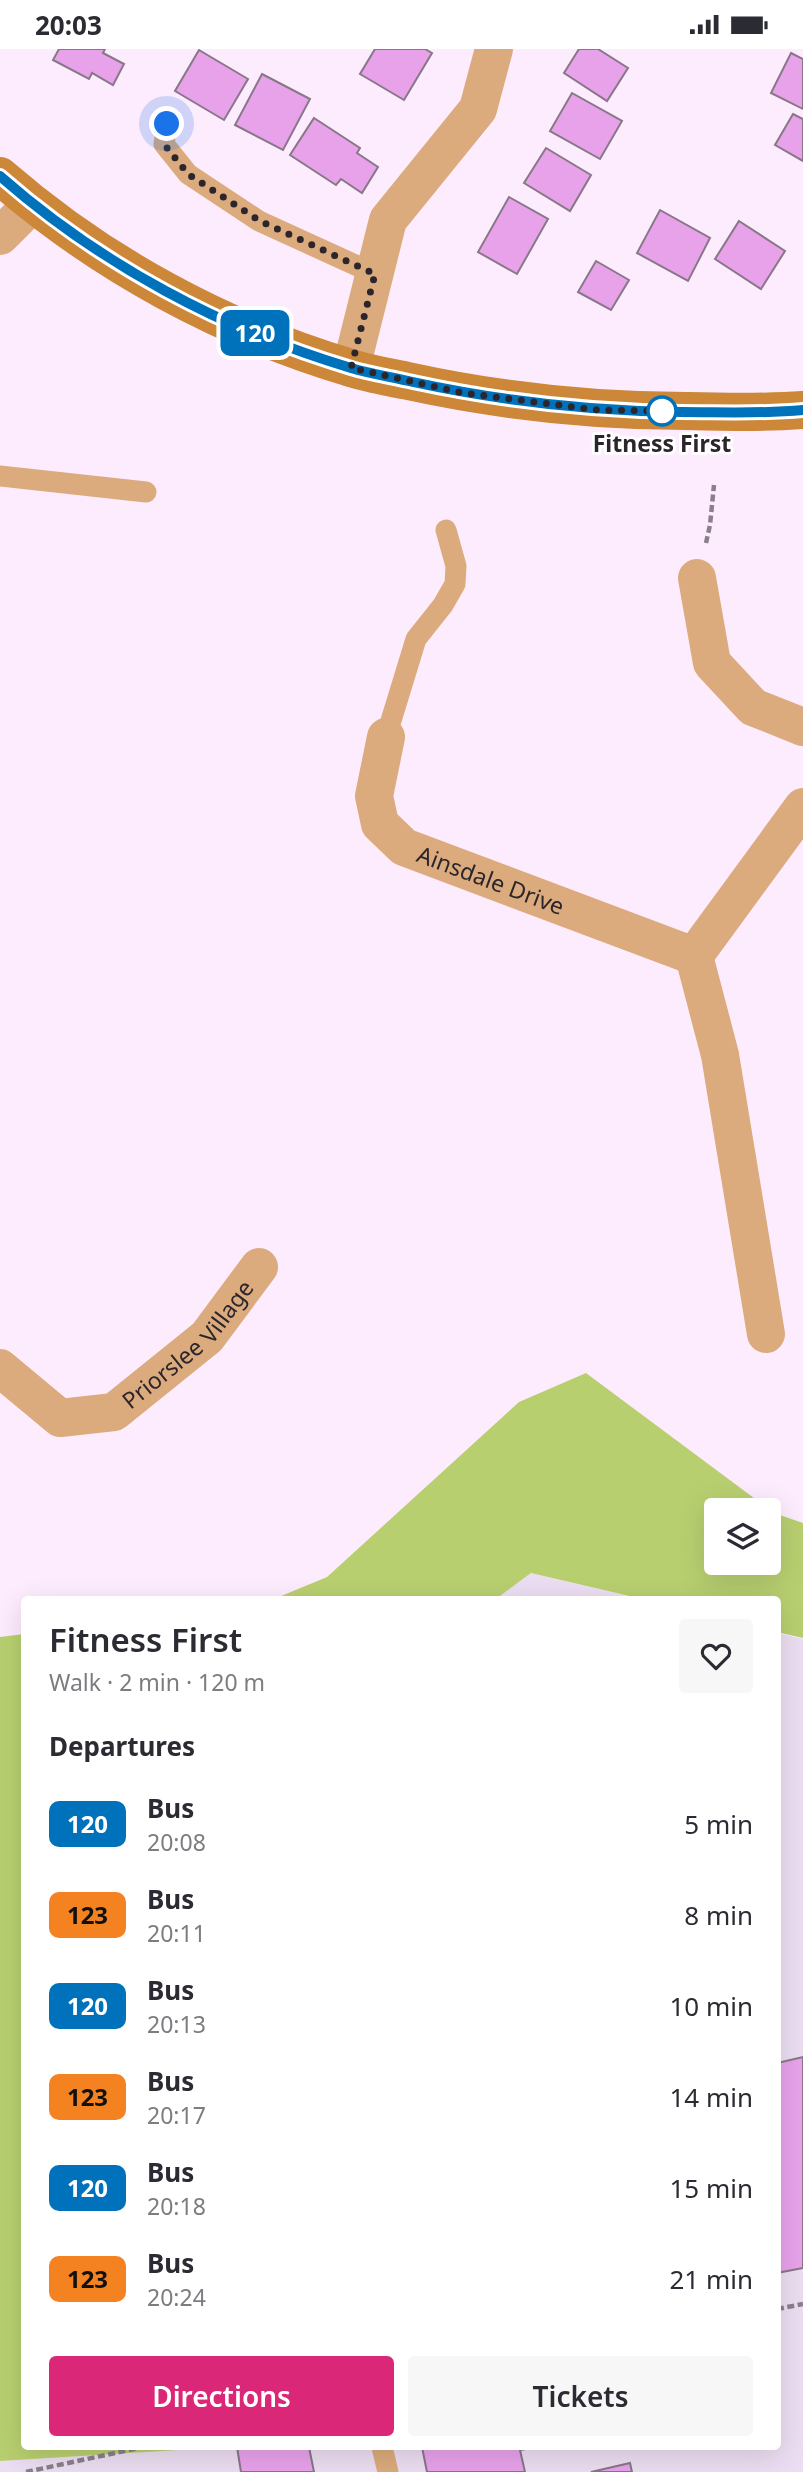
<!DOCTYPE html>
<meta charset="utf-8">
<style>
body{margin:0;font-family:"Noto Sans",sans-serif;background:#f7f7f7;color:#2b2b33;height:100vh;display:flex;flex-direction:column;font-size:26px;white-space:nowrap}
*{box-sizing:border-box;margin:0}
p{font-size:23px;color:#7c7c81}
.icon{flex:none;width:38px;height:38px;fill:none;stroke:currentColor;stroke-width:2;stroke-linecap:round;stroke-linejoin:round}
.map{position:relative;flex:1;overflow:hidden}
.drawer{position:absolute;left:21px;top:1547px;width:760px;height:854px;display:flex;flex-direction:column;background:#fff;border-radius:7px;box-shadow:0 7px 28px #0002}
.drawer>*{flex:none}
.badge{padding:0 14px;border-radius:10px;font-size:24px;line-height:46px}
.buttons{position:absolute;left:704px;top:1449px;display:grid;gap:14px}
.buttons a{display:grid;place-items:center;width:77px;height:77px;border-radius:7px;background:#fff;box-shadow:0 7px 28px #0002;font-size:35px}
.you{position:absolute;width:35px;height:35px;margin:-18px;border:5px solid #fff;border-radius:50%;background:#1a73e8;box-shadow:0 0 0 10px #1a73e833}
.map>.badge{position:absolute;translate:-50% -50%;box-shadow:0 0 0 4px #fff}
h2{padding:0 28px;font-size:26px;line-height:63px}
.round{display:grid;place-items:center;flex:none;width:74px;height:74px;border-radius:7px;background:#f7f7f7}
.head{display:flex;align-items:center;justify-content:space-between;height:119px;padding:0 28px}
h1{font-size:33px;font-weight:600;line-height:52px}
.action{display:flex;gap:14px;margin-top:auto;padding:14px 28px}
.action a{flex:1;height:80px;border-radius:7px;background:#db2777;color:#fff;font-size:28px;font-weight:600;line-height:80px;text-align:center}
.action a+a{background:#f7f7f7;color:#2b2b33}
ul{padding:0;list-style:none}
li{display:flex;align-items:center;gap:21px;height:91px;padding:0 28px}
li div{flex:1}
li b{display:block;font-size:26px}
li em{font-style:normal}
li .badge{min-width:77px;font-weight:700;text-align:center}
.status{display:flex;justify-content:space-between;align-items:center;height:49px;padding:0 35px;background:#fff;direction:ltr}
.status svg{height:19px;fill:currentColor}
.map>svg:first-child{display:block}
.education{fill:#ecdef2}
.forest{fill:#b8cf70;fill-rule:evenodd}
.building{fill:#e8a2ea;stroke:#877787;stroke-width:2}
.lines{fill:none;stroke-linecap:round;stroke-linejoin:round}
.path{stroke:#8a7f8a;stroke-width:4.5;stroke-dasharray:7 3.5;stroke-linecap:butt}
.lane{stroke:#dbab7d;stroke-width:21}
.street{stroke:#dbab7d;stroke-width:38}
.secondary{stroke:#cc8739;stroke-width:38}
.line-casing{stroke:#fff;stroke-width:16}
.line{stroke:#0072bc;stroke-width:10}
.walk{stroke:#2c262c;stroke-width:7;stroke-dasharray:0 12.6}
.stop-dot{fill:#fff;stroke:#0072bc;stroke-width:3.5}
.labels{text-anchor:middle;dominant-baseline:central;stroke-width:6;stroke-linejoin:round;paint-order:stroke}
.stop-label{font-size:23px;font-weight:bold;fill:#2c262c;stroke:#fff}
.street-label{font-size:23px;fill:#2c262c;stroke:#fff}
</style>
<div class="status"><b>20:03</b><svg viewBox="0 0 49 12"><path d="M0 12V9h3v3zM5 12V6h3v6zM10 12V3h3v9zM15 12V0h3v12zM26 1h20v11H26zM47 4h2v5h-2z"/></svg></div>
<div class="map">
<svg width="803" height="2423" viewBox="0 0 803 2423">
<rect width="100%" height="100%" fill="#fdecfd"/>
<!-- education -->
<path class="education" d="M531,1524L640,1550H496Z
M777,1584L803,1590V2423H0V2409L72,2398H777Z"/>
<!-- forest -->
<path class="forest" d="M586,1324L774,1464L803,1474V1589L777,1583V1550H642L531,1524L496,1550H274L327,1528L519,1353ZM716,1461H768V1514H716Z
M24,1585V2398H188L178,2401L0,2412V1588Z"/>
<!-- building -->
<path class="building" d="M59,0H105L103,4L124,15L113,36L92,24L89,30L53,11Z
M375,0H425L432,4L404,51L360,25Z
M579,0H598L628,19L607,52L564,24Z
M199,1L248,30L224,71L175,42Z
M791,4L803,10V60L771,44Z
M262,25L310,50L283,101L235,76Z
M572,44L622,72L600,110L550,82Z
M793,65L803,70V112L775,96Z
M314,69L360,99L357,104L378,118L362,144L341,130L336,136L290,106Z
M546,99L591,126L570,162L524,134Z
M509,148L548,170L517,225L478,203Z
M660,161L710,189L688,232L637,204Z
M739,172L785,202L761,240L715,210Z
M596,212L629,231L611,261L578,243Z
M803,2008V2219L777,2224V2014Z
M237,2398H309L314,2423H241Z
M422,2398H538L520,2401L525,2423H427Z
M630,2414L632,2423H591Z"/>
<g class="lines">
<!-- path -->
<path class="path" d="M706,494L710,476L714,436
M777,2260L803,2255
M26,2423L143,2398"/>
<!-- lane -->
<path class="lane" d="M167,75L164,95L188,125L259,172L375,225
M0,427L146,443
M386,688L416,590L443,556L455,535L456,517L446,481
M382,2398L388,2423"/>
<!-- street -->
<g class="street">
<path d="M0,187L32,155"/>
<path d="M351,319L388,171L478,60L494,0"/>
<path d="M697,529L712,614L753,658L803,678"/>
<path id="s1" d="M386,688L374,747L380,775L404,798L694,907L720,1006L766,1285"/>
<path d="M694,907L803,758"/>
<path id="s2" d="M0,1319L60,1369L114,1363L207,1288L259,1218"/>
</g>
<!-- secondary -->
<path class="secondary" d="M0,127C101,215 223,281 351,319C369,325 389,328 408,332C500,352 592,362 686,362C726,363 764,364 803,361"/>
</g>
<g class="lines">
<!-- line casing -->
<g class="line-casing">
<path id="line" d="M0,127C100,215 223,281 351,319C371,325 392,328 413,333C501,352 591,362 681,363C722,363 762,365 803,361"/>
</g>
<!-- line -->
<use href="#line" class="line"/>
<!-- walk -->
<path class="walk" d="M167,75L164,95L188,125L260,172L375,225L351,319L463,344L598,361L666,362H662"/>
</g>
<!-- markers -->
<circle class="stop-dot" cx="662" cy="362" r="14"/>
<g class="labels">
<!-- stop labels -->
<g class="stop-label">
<text x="662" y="394">Fitness First</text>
</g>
<!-- street labels -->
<g class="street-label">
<text stroke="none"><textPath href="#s1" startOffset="215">Ainsdale Drive</textPath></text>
<text stroke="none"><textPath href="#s2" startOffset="233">Priorslee Village</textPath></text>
</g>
</g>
</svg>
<div class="buttons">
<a><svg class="icon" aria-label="layers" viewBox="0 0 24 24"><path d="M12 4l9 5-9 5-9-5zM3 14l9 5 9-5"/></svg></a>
</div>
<div class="you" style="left:167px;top:75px"></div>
<b class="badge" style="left:255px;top:284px;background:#0072bc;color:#fff">120</b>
<section class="drawer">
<div class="head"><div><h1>Fitness First</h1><p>Walk · 2 min · 120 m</p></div><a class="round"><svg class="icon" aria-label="heart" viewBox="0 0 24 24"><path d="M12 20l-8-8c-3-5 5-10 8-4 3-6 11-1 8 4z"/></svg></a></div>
<h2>Departures</h2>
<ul>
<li><span class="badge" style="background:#0072bc;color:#fff">120</span><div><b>Bus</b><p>20:08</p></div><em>5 min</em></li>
<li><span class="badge" style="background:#f58220;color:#111">123</span><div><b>Bus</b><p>20:11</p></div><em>8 min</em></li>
<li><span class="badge" style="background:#0072bc;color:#fff">120</span><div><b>Bus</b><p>20:13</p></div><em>10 min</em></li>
<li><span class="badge" style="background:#f58220;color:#111">123</span><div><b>Bus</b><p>20:17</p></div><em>14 min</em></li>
<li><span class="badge" style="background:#0072bc;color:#fff">120</span><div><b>Bus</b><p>20:18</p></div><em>15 min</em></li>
<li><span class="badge" style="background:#f58220;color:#111">123</span><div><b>Bus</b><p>20:24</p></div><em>21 min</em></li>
</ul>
<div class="action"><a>Directions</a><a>Tickets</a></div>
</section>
</div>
